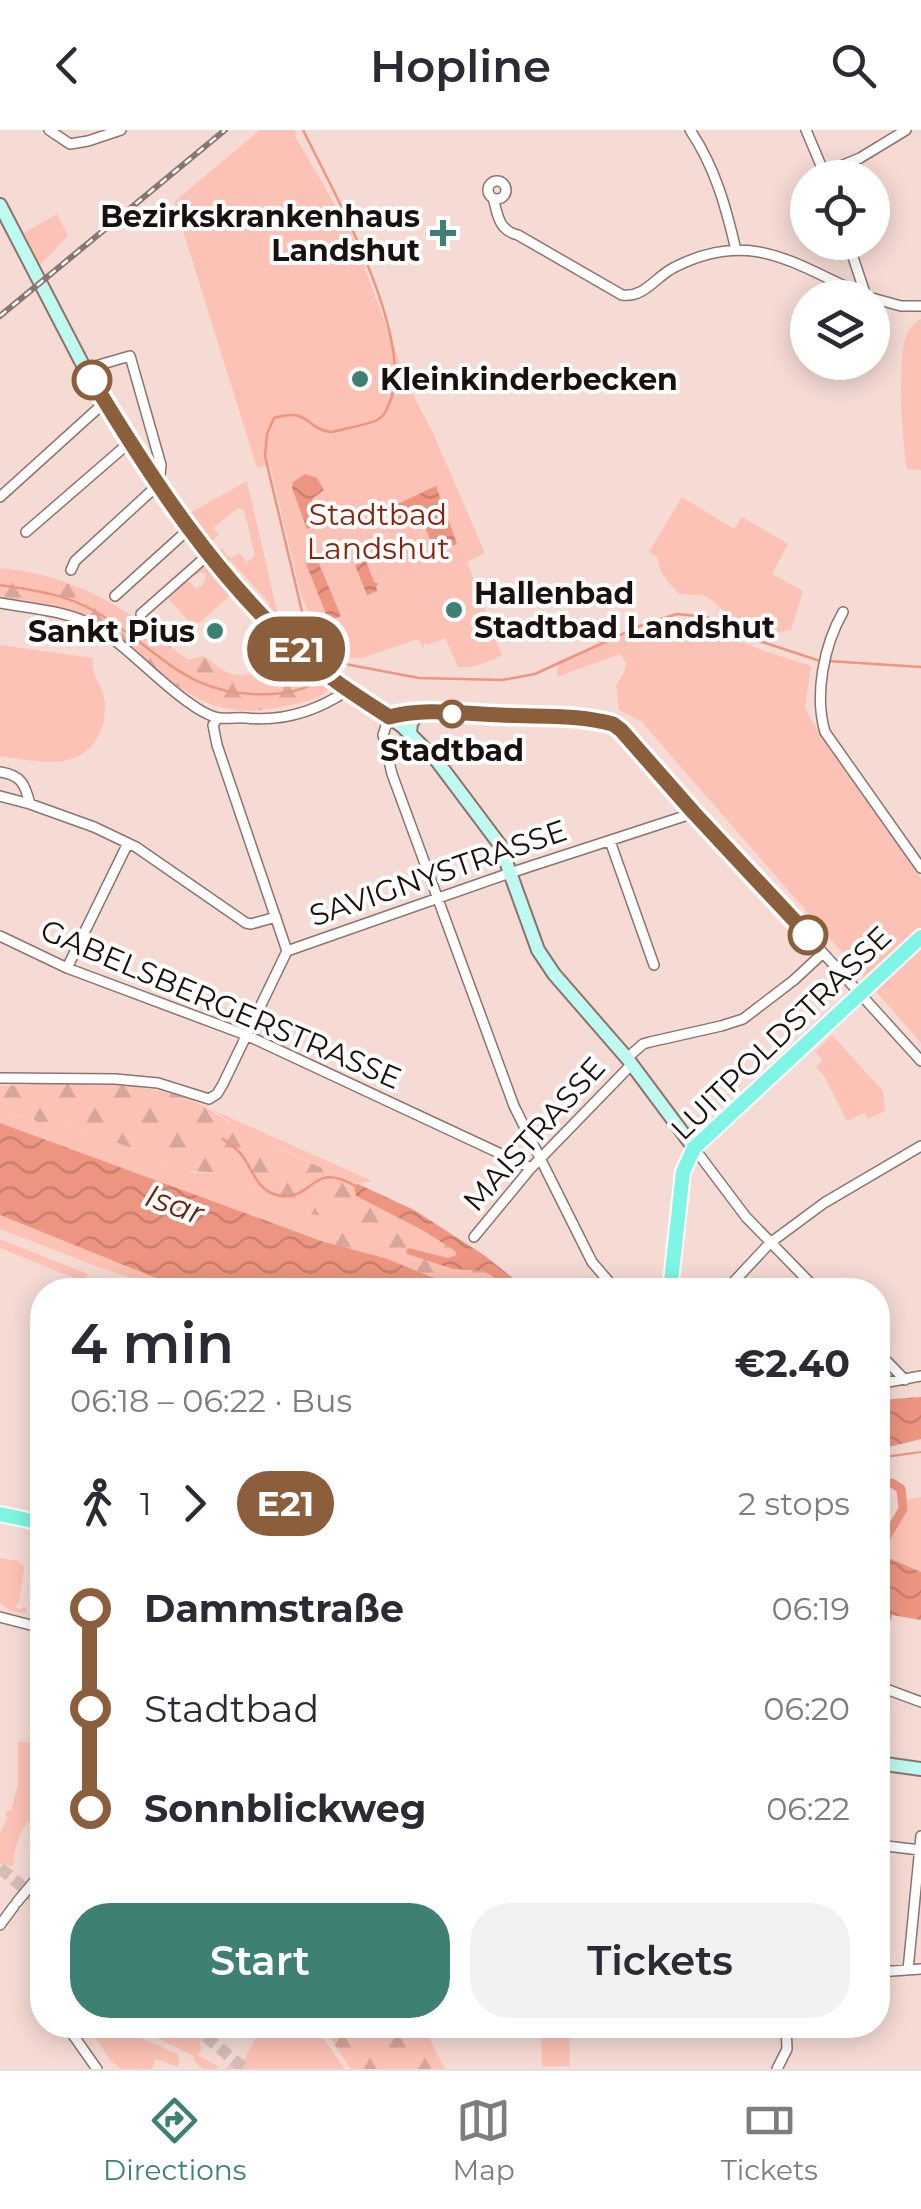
<!DOCTYPE html>
<meta charset="utf-8">
<style>
body{margin:0;font-family:Montserrat,sans-serif;background:#f2f2f3;color:#2b2b33;height:100vh;display:flex;flex-direction:column;font-size:38px;white-space:nowrap}
*{box-sizing:border-box;margin:0}
p{font-size:32px;color:#7c7c81}
.icon{flex:none;width:55px;height:55px;fill:none;stroke:currentColor;stroke-width:2;stroke-linecap:round;stroke-linejoin:round}
.map{position:relative;flex:1;overflow:hidden}
.panel{position:absolute;left:30px;top:1148px;width:860px;height:760px;display:flex;flex-direction:column;background:#fff;border-radius:40px;box-shadow:0 5px 25px #0003}
.panel>*{flex:none}
.badge{padding:0 20px;border-radius:32px;font-size:35px;line-height:65px}
.controls{position:absolute;left:790px;top:30px;display:grid;gap:20px}
.controls a{display:grid;place-items:center;width:100px;height:100px;border-radius:50%;background:#fff;box-shadow:0 5px 25px #0003;font-size:50px}
.map>.badge{position:absolute;translate:-50% -50%;box-shadow:0 0 0 5px #fff}
.legs{display:flex;align-items:center;gap:15px;height:110px;padding:0 40px;font-size:32px}
.legs p{margin-inline-start:auto}
.headline{display:flex;align-items:center;justify-content:space-between;height:170px;padding:0 40px}
h1{font-size:55px;font-weight:600;line-height:75px}
.cta{display:flex;gap:20px;margin-top:auto;padding:20px 40px}
.cta a{flex:1;height:115px;border-radius:40px;background:#3e8174;color:#fff;font-size:40px;font-weight:600;line-height:115px;text-align:center}
.cta a+a{background:#f2f2f3;color:#2b2b33}
ul{padding:0 40px;list-style:none}
li{display:flex;align-items:center;gap:35px;height:100px;font-size:38px}
li i{display:grid;place-items:center;width:15px;height:100%;margin:0 12px;background:currentColor}
li i::after{content:'';width:25px;height:25px;margin:-12px;border:8px solid;border-radius:50%;background:#fff}
li p{margin-inline-start:auto}
li:first-child i{background:linear-gradient(#0000 50%,currentColor 0)}
li:last-child i{background:linear-gradient(currentColor 50%,#0000 0)}
header{display:flex;justify-content:space-between;align-items:center;height:130px;padding:0 40px;background:#fff;font-size:45px;font-weight:600}
.dock{display:flex;justify-content:space-around;align-items:center;height:140px;border-top:2px solid #e1e1e2;background:#fff;font-size:28px;color:#7c7c81}
.dock a{display:grid;justify-items:center;gap:5px}
.dock .active{color:#3e8174}
.map>svg:first-child{display:block}
.green{fill:#fcc2b5}
.forest{fill:url(#forest-firs)}
.water{fill:url(#water-waves)}
.lines{fill:none;stroke-linecap:round;stroke-linejoin:round}
.stream{stroke:#ed9581;stroke-width:2.5}
.canal{stroke:#ed9581;stroke-width:9}
.secondary-tunnel{stroke:#d5bdb6;stroke-width:12;stroke-dasharray:12 6;stroke-linecap:butt}
.street-casing{stroke:#8c746e;stroke-width:12}
.secondary-casing{stroke:#8c746e;stroke-width:16}
.primary-casing{stroke:#fff;stroke-width:18}
.street{stroke:#fff;stroke-width:9}
.secondary{stroke:#bffaf2;stroke-width:12}
.primary{stroke:#7ff6e5;stroke-width:14}
.rail-casing{stroke:#887672;stroke-width:6}
.rail{stroke:#fff;stroke-width:2.5;stroke-dasharray:8;stroke-linecap:butt}
.line-1-casing{stroke:#fff;stroke-width:22}
.line-1{stroke:#8b5e3c;stroke-width:15}
.poi-dot{fill:#3e8174;stroke:#fff;stroke-width:4}
.stop-1-dot{fill:#fff;stroke:#8b5e3c;stroke-width:5}
.labels{text-anchor:middle;dominant-baseline:central;stroke-width:8;stroke-linejoin:round;paint-order:stroke}
.poi-label{font-size:30px;font-weight:bold;fill:#1a110f;stroke:#fff;text-anchor:end}
.park-label{font-size:30px;fill:#88220d;stroke:#fff}
.stop-label{font-size:30px;font-weight:bold;fill:#1a110f;stroke:#fff}
.street-label{font-size:30px;fill:#1a110f;stroke:#fff}
.water-label{font-size:32px;font-style:italic;fill:#6e2111;stroke:#fff}
</style>
<header><svg class="icon" aria-label="back" viewBox="0 0 24 24"><path d="M15 5l-7 7 7 7"/></svg>Hopline<svg class="icon" aria-label="search" viewBox="0 0 24 24"><circle cx="10" cy="10" r="6"/><path d="M15 15l6 6"/></svg></header>
<div class="map">
<svg width="921" height="1939" viewBox="0 0 921 1939">
<defs>
<pattern id="forest-firs" width="22" height="20" patternUnits="userSpaceOnUse" patternTransform="scale(2.5)"><rect width="22" height="20" fill="#fcc2b5"/><path d="M5 1l3.5 6h-7zM16 11l3.5 6h-7z" fill="#d7a69a"/></pattern>
<pattern id="water-waves" width="16" height="10" patternUnits="userSpaceOnUse" patternTransform="scale(2.5)"><rect width="16" height="10" fill="#ed9581"/><path d="M0 5q4-4 8 0t8 0" fill="none" stroke="#cb7f6e"/></pattern>
</defs>
<rect width="100%" height="100%" fill="#f6dbd4"/>
<!-- green -->
<path class="green" d="M260,0H295L296,8L352,104L409,257L434,305L485,423L467,432L502,525C488,532 473,539 458,537L445,508L427,515L424,513V519L418,509L362,528H345L319,507L301,465L270,335L257,338L174,72Z
M57,84L68,106L40,135L24,103Z
M921,189V340L907,339C902,312 897,231 906,206C909,198 913,194 921,189Z
M247,351L280,494L269,483V473L231,431L222,430L216,422L222,418L227,426L232,428L239,423L247,432L255,426L244,380L238,378L213,398L219,405L209,413L188,384Z
M682,367L734,399L742,387L788,414L772,444L803,461L791,500L773,503L736,491L709,468L702,465L679,464C670,454 658,443 658,428L649,422Z
M204,432L232,464L194,497L167,467L187,448L196,459L203,455L206,444L201,442L195,446L192,443Z
M692,490L764,521L811,536L805,578L810,588L863,662L921,749V913L641,591L619,580L616,555C624,544 631,535 620,524L557,547L559,531C601,515 646,492 692,490Z
M0,515L93,528C90,547 103,553 105,572C106,583 104,593 100,603C80,644 36,631 0,626Z
M832,905L883,961L885,981L868,989L864,983L847,991L824,946L816,937L823,930L815,922Z
M213,980L372,1051L358,1054L242,1001Z
M0,981L15,986L28,984L37,992H60L154,1026L167,1042L223,1043L242,1048L271,1067L291,1072L309,1084L342,1081L330,1114L0,993Z
M0,1085L190,1160H166L93,1135L0,1099Z
M0,1109L88,1144L84,1152L0,1118Z
M921,1367V1442L879,1423L888,1405L908,1379L906,1370Z
M0,1428L18,1431L24,1437L19,1472L15,1476L18,1479L27,1477L26,1484L9,1480L0,1473Z
M18,1612L42,1613V1693L39,1698L28,1691C18,1705 14,1719 13,1736L0,1734V1703L8,1687L5,1685L8,1680L11,1681L18,1654Z
M81,1895H112L177,1924L180,1930L178,1937L156,1929L151,1939H121L111,1931L99,1913Z
M263,1895H314L345,1939H225L233,1931L241,1935Z
M541,1895H569L570,1936H542Z
M193,1898L206,1901L199,1914L202,1917L198,1925L219,1937L217,1939H203L194,1931V1926L151,1905Z"/>
<!-- forest -->
<path class="forest" d="M0,438C50,442 99,462 139,491C156,504 171,519 189,530L203,526C212,531 223,542 232,544C253,550 272,534 286,522L328,560C319,570 300,573 286,576C186,599 165,530 90,490C64,475 29,473 0,467Z
M58,953C100,954 143,954 183,967C207,975 222,990 244,1001C279,1020 321,1037 358,1054L354,1056L356,1066L424,1101L455,1121L456,1125L448,1128L409,1118L406,1120L407,1124L453,1139L484,1141L513,1160H471L429,1146L385,1128L330,1114L341,1081L326,1086L309,1084L291,1072L271,1067L242,1048L223,1043L191,1041L178,1046L167,1042L154,1026L60,992H37L28,984L15,986L0,981V956Z
M321,1895H423L445,1939H351Z"/>
<!-- water -->
<path class="water" d="M305,344L317,348L324,360L313,368L311,375L320,372L327,379L324,386L317,388L319,394L307,399L292,358L293,352Z
M436,356L457,414L432,423L430,419L433,417L421,387L398,394L391,377Z
M317,429L341,486L329,491L306,434Z
M366,431L374,452L379,454L376,456L377,461L367,465L355,435Z
M0,993L324,1112L385,1128L429,1146L471,1160H190L171,1154L0,1085Z
M358,1054L414,1080L484,1125L528,1160H513L484,1141L453,1139L407,1124L406,1120L409,1118L448,1128L456,1125L455,1121L424,1101L356,1066L354,1056Z
M921,1267V1309L889,1317L881,1322L882,1326L921,1321V1323L879,1329L878,1270Z
M878,1423L921,1442V1490L892,1485L891,1490L878,1486Z"/>
<g class="lines">
<!-- stream -->
<path class="stream" d="M303,0C332,59 418,211 389,274C386,282 383,288 375,291C371,293 334,302 330,302C306,299 310,277 274,288L267,304L265,326L304,490L314,508L344,533
M0,455C33,460 66,464 96,482C161,520 186,569 272,564C290,563 307,559 322,549
M828,531L921,537
M333,542L345,534L419,548L502,550L535,544L642,495L677,484L707,487L747,507L820,531
M223,1009C229,1013 236,1018 241,1024C253,1039 256,1060 277,1065C315,1073 310,1028 357,1057"/>
<!-- canal -->
<path class="canal" d="M878,1337L881,1353H892L901,1359L903,1379L878,1421"/>
<!-- secondary-tunnel -->
<path class="secondary-tunnel" d="M0,1738L42,1773
M192,1895L245,1939"/>
<!-- street casing -->
<g class="street-casing">
<path id="street" d="M49,0L70,14L88,11L121,0
M690,0C715,37 726,77 736,120
M806,0L825,45
M824,43L860,28L906,0
M488 60a9 9 0 1 1 18 0a9 9 0 1 1-18 0Z
M493,68C498,85 498,100 518,105L622,165C645,168 656,146 675,137C756,96 799,139 872,168
M848,112L866,166
M872,168L901,176H921
M0,367L105,272
M26,402L130,312
M71,440L75,431L159,354L161,335L130,226L85,239
M115,466L190,398
M0,473C27,478 58,480 84,491C117,505 156,550 188,572C196,578 205,584 215,587C224,590 236,587 246,588C284,592 317,581 348,560
M843,482C824,515 814,565 825,602L921,738
M141,484L209,424
M218,588L213,595L217,615L287,821
M0,642C21,645 25,654 30,674
M0,666L30,674L94,697L136,717L246,793L251,794L276,787
M610,711L654,835
M0,806L67,838L246,905L531,1038
M67,838L128,713
M627,928L643,914L650,912L721,896L743,889L794,850L823,823
M0,948L115,949L158,953L209,969L217,964L223,954L287,821L510,743L694,683
M694,1018L746,1087L817,1160
M474,1107L531,1038L632,934
M616,1160L592,1132L514,976L392,644L383,605L389,587C425,578 464,584 501,585C537,587 578,585 613,595L621,600L921,931
M726,1160L770,1113L824,1073L921,1016
M878,1222L905,1250
M878,1254L921,1246
M0,1487L42,1498
M878,1556L921,1572
M878,1715L920,1720
M17,1772L42,1742
M0,1795L14,1776
M908,1840L921,1706
M878,1842L921,1839
M66,1895L97,1939
M126,1895C144,1903 161,1903 180,1895
M777,1939L787,1919L786,1895"/>
</g>
<!-- secondary casing -->
<g class="secondary-casing">
<path id="secondary" d="M0,75L85,239L130,312L209,424L243,465L304,526L348,560L402,596L437,631L500,715L538,820L554,844L627,928L694,1018
M410,603L411,593L419,583
M878,1633L921,1639"/>
</g>
<!-- primary casing -->
<g class="primary-casing">
<path id="primary" d="M670,1160L683,1042L694,1018L921,807
M0,1384L42,1393"/>
</g>
<!-- street -->
<use href="#street" class="street"/>
<!-- secondary -->
<use href="#secondary" class="secondary"/>
<!-- primary -->
<use href="#primary" class="primary"/>
<!-- rail casing -->
<g class="rail-casing">
<path id="rail" d="M0,186L225,0"/>
</g>
<!-- rail -->
<use href="#rail" class="rail"/>
</g>
<g class="lines">
<!-- line-1 casing -->
<g class="line-1-casing">
<path id="line-1" d="M92,250C151,348 216,448 302,524C328,548 360,568 389,587C425,577 465,584 501,585C537,587 578,584 613,594L621,600L694,683L808,805"/>
</g>
<!-- line-1 -->
<use href="#line-1" class="line-1"/>
</g>
<!-- markers -->
<g class="poi-dot">
<path d="M438 88h10v10h10v10h-10v10h-10v-10h-10v-10h10z"/>
<circle cx="360" cy="249" r="10"/>
<circle cx="454" cy="480" r="10"/>
<circle cx="215" cy="501" r="10"/>
</g>
<g class="stop-1-dot">
<circle cx="92" cy="250" r="18"/>
<circle cx="452" cy="584" r="12"/>
<circle cx="808" cy="805" r="18"/>
</g>
<g class="labels">
<!-- poi labels -->
<g class="poi-label">
<text x="420" y="86">Bezirkskrankenhaus<tspan x="420" dy="34">Landshut</tspan></text>
<text x="380" y="249" text-anchor="start">Kleinkinderbecken</text>
<text x="474" y="463" text-anchor="start">Hallenbad<tspan x="474" dy="34">Stadtbad Landshut</tspan></text>
<text x="195" y="501">Sankt Pius</text>
</g>
<!-- park labels -->
<g class="park-label">
<text x="378" y="384">Stadtbad<tspan x="378" dy="34">Landshut</tspan></text>
</g>
<!-- stop labels -->
<g class="stop-label">
<text x="452" y="620">Stadtbad</text>
</g>
<!-- street labels -->
<g class="street-label">
<text transform="translate(438 743) rotate(-19)">SAVIGNYSTRASSE</text>
<text transform="translate(221 874) rotate(23)">GABELSBERGERSTRASSE</text>
<text transform="translate(781 903) rotate(-44)">LUITPOLDSTRASSE</text>
<text transform="translate(534 1004) rotate(-48)">MAISTRASSE</text>
</g>
<!-- water labels -->
<g class="water-label">
<text transform="translate(175 1074) rotate(20)">Isar</text>
</g>
</g>
</svg>
<div class="controls">
<a><svg class="icon" aria-label="locate" viewBox="0 0 24 24"><circle cx="12" cy="12" r="6"/><path d="M12 2v4M12 18v4M2 12h4M18 12h4"/></svg></a>
<a><svg class="icon" aria-label="layers" viewBox="0 0 24 24"><path d="M12 4l9 5-9 5-9-5zM3 14l9 5 9-5"/></svg></a>
</div>
<b class="badge" style="left:296px;top:519px;background:#8b5e3c;color:#fff">E21</b>
<section class="panel">
<div class="headline"><div><h1>4 min</h1><p>06:18 – 06:22 · Bus</p></div><b>€2.40</b></div>
<div class="legs"><svg class="icon" aria-label="walk" viewBox="0 0 24 24"><circle cx="13" cy="4" r="2"/><path d="M13 8l-2 6 4 7M11 14l-3 7M7 12l3-4h3l4 4"/></svg>1<svg class="icon" aria-label="forward" viewBox="0 0 24 24"><path d="M9 5l7 7-7 7"/></svg><b class="badge" style="background:#8b5e3c;color:#fff">E21</b><p>2 stops</p></div>
<ul>
<li><i style="color:#8b5e3c"></i><b>Dammstraße</b><p>06:19</p></li>
<li><i style="color:#8b5e3c"></i><span>Stadtbad</span><p>06:20</p></li>
<li><i style="color:#8b5e3c"></i><b>Sonnblickweg</b><p>06:22</p></li>
</ul>
<div class="cta"><a>Start</a><a>Tickets</a></div>
</section>
</div>
<nav class="dock">
<a class="active"><svg class="icon" aria-label="directions" viewBox="0 0 24 24"><path d="M12 3l9 9-9 9-9-9zM9 14v-3h6M13 9l2 2-2 2"/></svg>Directions</a>
<a><svg class="icon" aria-label="map" viewBox="0 0 24 24"><path d="M3 6l6-2 6 2 6-2v14l-6 2-6-2-6 2zM9 4v14M15 6v14"/></svg>Map</a>
<a><svg class="icon" aria-label="tickets" viewBox="0 0 24 24"><path d="M3 7h18v10H3zM15 7v10"/></svg>Tickets</a>
</nav>
